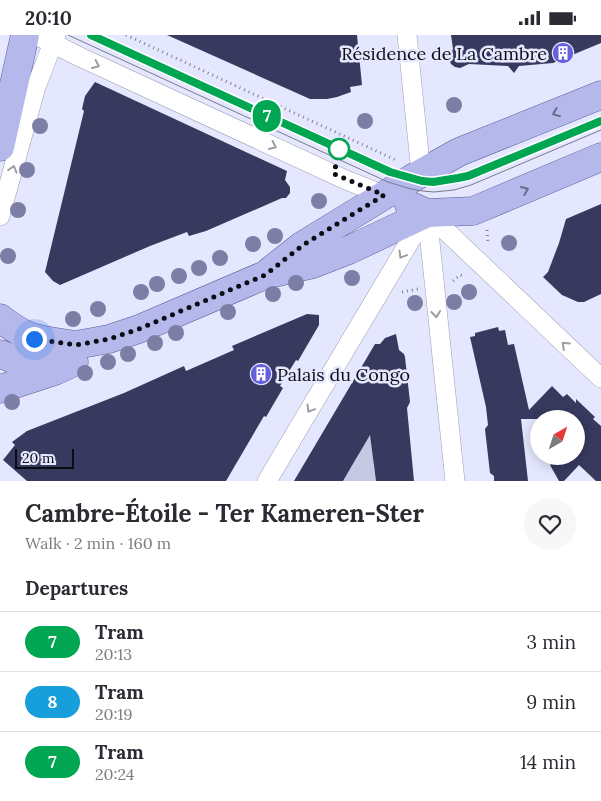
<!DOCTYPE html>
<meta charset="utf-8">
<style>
body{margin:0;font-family:Lora,serif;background:#f7f7f7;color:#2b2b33;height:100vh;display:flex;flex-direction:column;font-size:19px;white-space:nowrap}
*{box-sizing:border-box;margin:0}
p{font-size:16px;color:#7c7c81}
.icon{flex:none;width:28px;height:28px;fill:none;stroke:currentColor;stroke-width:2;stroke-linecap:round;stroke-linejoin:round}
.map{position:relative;height:446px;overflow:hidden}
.details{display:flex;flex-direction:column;background:#fff;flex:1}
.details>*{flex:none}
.badge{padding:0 10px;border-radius:16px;font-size:18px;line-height:32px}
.needle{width:32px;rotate:39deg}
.fabs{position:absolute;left:530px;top:375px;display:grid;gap:10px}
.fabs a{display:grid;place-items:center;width:55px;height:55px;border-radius:50%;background:#fff;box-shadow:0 2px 12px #0003;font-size:25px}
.scale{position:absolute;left:15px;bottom:12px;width:59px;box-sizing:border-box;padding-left:5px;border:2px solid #0c0d14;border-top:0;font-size:14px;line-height:18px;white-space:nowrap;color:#0c0d14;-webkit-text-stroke:4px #e4e7fd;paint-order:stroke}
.you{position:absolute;width:25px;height:25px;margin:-12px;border:4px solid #fff;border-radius:50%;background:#1a73e8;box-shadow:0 0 0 8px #1a73e833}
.map>.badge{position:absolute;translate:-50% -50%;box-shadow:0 0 0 2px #fff}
h2{padding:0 25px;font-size:19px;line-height:45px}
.round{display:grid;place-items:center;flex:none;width:52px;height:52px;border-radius:26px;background:#f7f7f7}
.overview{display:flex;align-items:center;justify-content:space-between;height:85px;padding:0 25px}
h1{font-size:24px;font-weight:700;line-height:38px}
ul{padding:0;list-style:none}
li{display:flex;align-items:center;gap:15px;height:60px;padding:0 25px;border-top:1px solid #e1e1e2}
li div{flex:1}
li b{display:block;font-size:19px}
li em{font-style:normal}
li .badge{min-width:55px;font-weight:700;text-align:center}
.status{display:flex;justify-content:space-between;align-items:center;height:35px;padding:0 25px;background:#fff;direction:ltr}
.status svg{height:14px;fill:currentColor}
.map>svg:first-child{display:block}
.green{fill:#c6c9e4}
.building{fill:#37395e}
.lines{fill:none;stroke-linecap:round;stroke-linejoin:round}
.minor-casing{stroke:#9c9fb3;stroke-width:20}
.primary-casing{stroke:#5a5e97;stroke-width:29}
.path{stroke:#7f8190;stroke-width:3;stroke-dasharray:1 4;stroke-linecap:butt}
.minor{stroke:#fff;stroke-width:19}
.primary{stroke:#b5b8eb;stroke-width:28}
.tram{stroke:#787a89;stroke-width:1}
.tree{fill:#7d7ea6}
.oneway{stroke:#9e9ea1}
.oneway2{stroke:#696b8a}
.line-casing{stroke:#fff;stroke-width:11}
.line{stroke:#00a651;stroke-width:8}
.walk{stroke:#0c0d14;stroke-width:5;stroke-dasharray:0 9}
.stop-dot{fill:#fff;stroke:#00a651;stroke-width:2.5}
.labels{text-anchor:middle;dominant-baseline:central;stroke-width:5;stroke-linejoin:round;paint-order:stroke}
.poi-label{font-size:18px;fill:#0c0d14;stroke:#e4e7fd;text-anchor:end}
</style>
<div class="status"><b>20:10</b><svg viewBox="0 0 49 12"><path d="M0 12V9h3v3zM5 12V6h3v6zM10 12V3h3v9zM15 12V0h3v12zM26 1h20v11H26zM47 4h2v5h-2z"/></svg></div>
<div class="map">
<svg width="601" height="446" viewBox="0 0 601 446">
<rect width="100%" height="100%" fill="#e4e7fd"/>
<!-- green -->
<path class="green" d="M364,383L379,426L373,427L376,446H343L359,420L356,418Z"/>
<!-- building -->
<path class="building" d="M167,0H357L362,50L350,52L351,57L337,62L327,64H310Z
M451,0H601V8L553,28L519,31L514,38L508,31L469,29L460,33L455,32L451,29L449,24L453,14Z
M95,47L287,136L285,145L290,152V158L286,163H282L206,196L189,201L187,197L150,211L60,250L53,246L45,237L84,76L82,74L85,61Z
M601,169V259L584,267H578L562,260L543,242L548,237L559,208L566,184Z
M307,279L319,280V290L298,326L296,325L280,351L283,353L266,382L264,381L226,446H27L3,425L15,410L12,407L27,396L124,358L184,331L186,336L234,315L232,311Z
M498,292L499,296L505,295L508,310L514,309L529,375L552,351L563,362L567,359L576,368V364L595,382L593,384L601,391V446H596L579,430L564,446H559L550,430L560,421H576V384H521L528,446H494V441L490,438L486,403L485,394L488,390L486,372L470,302L475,301V298Z
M396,299L399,315L404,319L405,322L410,367L407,373L414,446H376L370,400L343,446H294L375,309H380L385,303Z"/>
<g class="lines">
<!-- minor casing -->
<g class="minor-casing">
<path id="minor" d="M36,0L80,22L346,145L384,160
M407,0L421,138
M427,178L455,446
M427,178L601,343
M0,181L36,52L56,0
M267,446L426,179"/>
</g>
<!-- primary casing -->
<g class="primary-casing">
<path id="primary" d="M0,112L25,0
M409,170L427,178L473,176L601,122
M270,236L303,210L411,144L459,117L601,60
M0,283C26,304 37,304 69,309
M0,319L11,323L46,322L76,310L109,304L139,294L265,240L313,229L349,215L427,178
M0,354L55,336L74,327"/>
</g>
<!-- path -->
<path class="path" d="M126,0L398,126
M487,195L488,209
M453,246L460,240L464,241
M402,257L418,254"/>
<!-- minor -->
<use href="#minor" class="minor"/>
<!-- primary -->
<use href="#primary" class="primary"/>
<!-- tram -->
<path class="tram" d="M68,0L388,147L411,154L423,156L434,157L454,155L471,150L601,95
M91,0L390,137L413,145L433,147L468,141L601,86"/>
</g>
<!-- trees -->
<g class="tree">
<circle cx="454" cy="70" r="8"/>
<circle cx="365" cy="86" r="8"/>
<circle cx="40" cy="91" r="8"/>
<circle cx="27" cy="135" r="8"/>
<circle cx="319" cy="166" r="8"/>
<circle cx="18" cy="175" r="8"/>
<circle cx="275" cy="201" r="8"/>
<circle cx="509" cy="208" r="8"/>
<circle cx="253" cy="209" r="8"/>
<circle cx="8" cy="221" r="8"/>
<circle cx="220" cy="223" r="8"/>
<circle cx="199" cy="233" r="8"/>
<circle cx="179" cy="241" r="8"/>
<circle cx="352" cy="243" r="8"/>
<circle cx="296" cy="248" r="8"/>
<circle cx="157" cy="249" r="8"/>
<circle cx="141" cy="257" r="8"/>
<circle cx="469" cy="257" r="8"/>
<circle cx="273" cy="259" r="8"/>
<circle cx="454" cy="267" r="8"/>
<circle cx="415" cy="268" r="8"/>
<circle cx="98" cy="274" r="8"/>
<circle cx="228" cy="277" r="8"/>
<circle cx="73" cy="284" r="8"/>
<circle cx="176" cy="298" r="8"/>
<circle cx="155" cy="308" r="8"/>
<circle cx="128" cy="319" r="8"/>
<circle cx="108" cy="327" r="8"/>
<circle cx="85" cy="338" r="8"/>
<circle cx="12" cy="367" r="8"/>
</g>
<!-- one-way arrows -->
<defs><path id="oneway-chevron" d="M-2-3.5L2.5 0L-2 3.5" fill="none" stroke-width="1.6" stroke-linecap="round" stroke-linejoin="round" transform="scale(1.25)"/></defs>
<g class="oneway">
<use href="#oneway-chevron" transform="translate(96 30) rotate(25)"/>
<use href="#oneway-chevron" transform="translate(273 111) rotate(25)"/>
<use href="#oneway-chevron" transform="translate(13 134) rotate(-74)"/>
<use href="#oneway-chevron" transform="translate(402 220) rotate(121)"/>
<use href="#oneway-chevron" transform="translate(436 279) rotate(84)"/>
<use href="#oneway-chevron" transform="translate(565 310) rotate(-137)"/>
<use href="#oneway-chevron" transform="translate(310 374) rotate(121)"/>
</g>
<g class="oneway2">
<use href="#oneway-chevron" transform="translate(556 78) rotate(158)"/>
<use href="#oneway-chevron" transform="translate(525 155) rotate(-23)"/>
</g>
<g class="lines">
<!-- line casing -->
<g class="line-casing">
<path id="line" d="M91,0L390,137L422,146L433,147L458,143L468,141L601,86"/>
</g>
<!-- line -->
<use href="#line" class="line"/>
<!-- walk -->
<path class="walk" d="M34,304L76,310L109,304L139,294L265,240L303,210L384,160L334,139L339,114"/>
</g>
<!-- icons -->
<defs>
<g id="building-disc" transform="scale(1.125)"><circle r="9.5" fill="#6461da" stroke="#e4e7fd"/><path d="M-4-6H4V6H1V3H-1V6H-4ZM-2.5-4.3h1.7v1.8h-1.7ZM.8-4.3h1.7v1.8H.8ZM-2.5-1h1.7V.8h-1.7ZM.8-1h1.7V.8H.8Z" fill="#fff"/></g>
</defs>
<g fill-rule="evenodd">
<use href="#building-disc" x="563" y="18"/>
<use href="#building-disc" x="261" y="339"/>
</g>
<!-- markers -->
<circle class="stop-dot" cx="339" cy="114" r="10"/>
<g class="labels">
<!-- poi labels -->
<g class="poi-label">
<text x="547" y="18">Résidence de La Cambre</text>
<text x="277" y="339" text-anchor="start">Palais du Congo</text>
</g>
</g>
</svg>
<div class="fabs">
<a><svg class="needle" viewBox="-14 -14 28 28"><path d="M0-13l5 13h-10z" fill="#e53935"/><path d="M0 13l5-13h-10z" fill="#7c7c81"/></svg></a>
</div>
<div class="scale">20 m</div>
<div class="you" style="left:34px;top:304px"></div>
<b class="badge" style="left:267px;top:81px;background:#00a651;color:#fff">7</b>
</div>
<section class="details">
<div class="overview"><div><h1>Cambre-Étoile - Ter Kameren-Ster</h1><p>Walk · 2 min · 160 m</p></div><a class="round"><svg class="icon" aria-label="heart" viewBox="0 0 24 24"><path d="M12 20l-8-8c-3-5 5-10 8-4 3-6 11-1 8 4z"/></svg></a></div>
<h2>Departures</h2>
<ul>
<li><span class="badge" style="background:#00a651;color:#fff">7</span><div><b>Tram</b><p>20:13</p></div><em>3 min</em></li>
<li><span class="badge" style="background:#169fdb;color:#fff">8</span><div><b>Tram</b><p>20:19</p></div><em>9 min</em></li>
<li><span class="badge" style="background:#00a651;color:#fff">7</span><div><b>Tram</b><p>20:24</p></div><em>14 min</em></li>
</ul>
</section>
